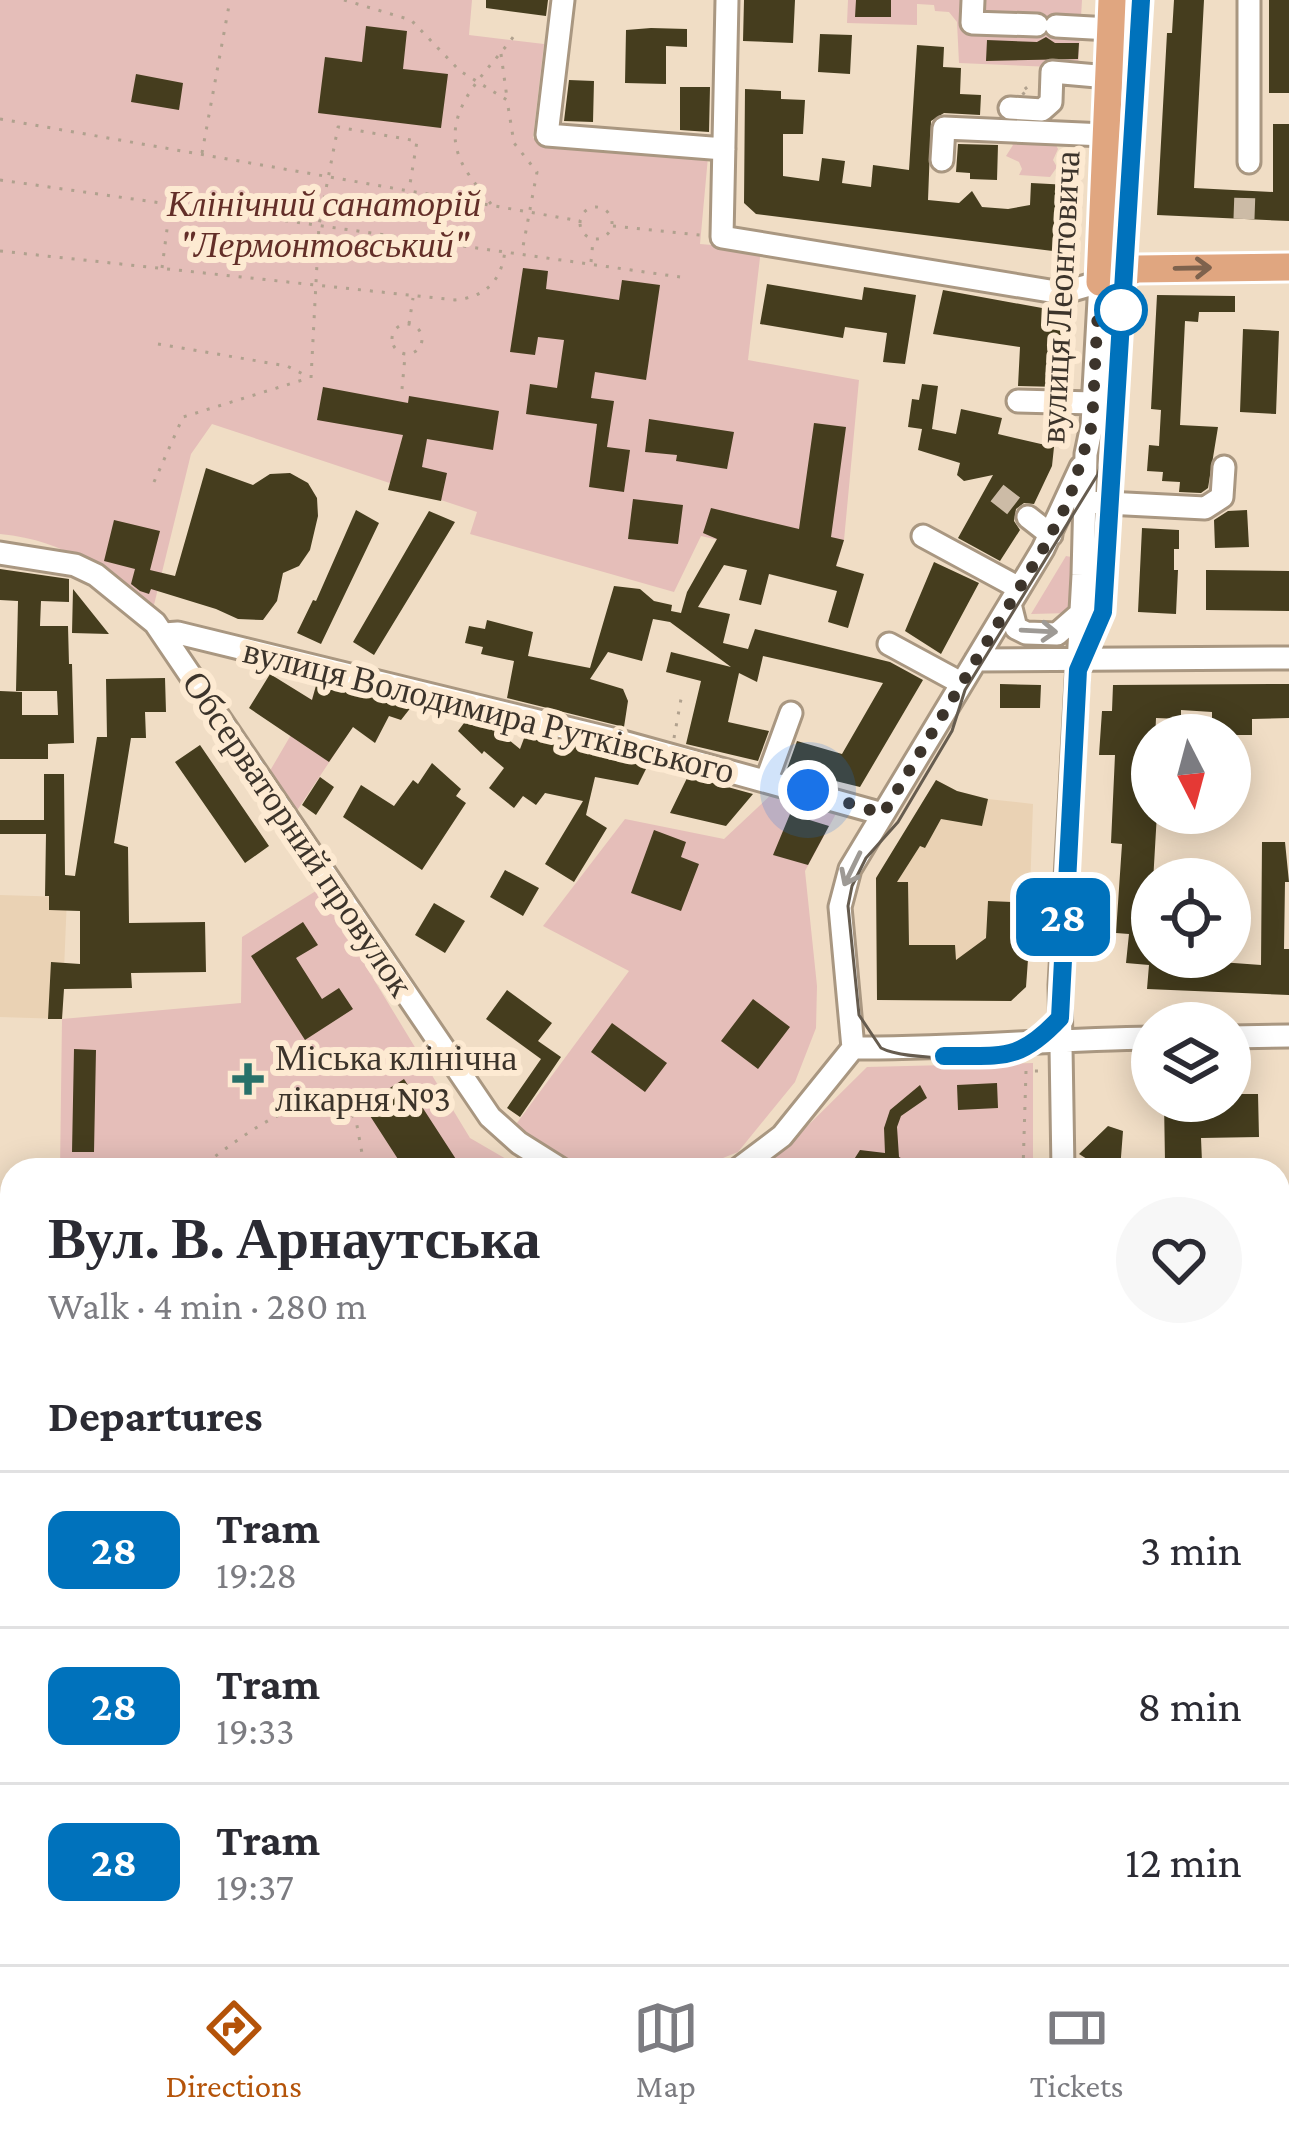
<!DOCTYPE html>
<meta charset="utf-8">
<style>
body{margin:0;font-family:"Crimson Pro",serif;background:#f7f7f7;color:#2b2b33;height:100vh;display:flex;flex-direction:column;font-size:45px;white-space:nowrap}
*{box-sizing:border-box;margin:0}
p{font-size:39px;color:#7c7c81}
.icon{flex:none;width:66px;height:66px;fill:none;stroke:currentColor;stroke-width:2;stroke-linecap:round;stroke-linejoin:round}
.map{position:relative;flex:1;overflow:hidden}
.details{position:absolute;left:0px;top:1158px;width:1290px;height:807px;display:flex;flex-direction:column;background:#fff;border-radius:36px 36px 0 0;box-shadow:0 6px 30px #0003}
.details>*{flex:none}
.badge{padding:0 24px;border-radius:18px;font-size:42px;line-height:78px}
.needle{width:78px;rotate:174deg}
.controls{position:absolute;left:1131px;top:714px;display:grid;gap:24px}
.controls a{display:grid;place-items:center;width:120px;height:120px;border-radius:50%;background:#fff;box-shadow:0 6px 30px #0003;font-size:60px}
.you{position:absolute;width:60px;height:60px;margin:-30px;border:9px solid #fff;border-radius:50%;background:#1a73e8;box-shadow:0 0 0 18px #1a73e833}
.map>.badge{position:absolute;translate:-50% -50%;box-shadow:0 0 0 6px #fff}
h2{padding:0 48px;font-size:45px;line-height:108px}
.round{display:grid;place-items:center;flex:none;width:126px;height:126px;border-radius:63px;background:#f7f7f7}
.overview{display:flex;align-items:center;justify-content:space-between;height:204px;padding:0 48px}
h1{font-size:57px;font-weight:700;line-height:90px}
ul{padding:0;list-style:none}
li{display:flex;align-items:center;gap:36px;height:156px;padding:0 48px;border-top:3px solid #e1e1e2}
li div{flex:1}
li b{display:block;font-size:45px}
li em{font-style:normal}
li .badge{min-width:132px;font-weight:700;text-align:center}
.tab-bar{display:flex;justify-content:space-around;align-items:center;height:168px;border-top:3px solid #e1e1e2;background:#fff;font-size:33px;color:#7c7c81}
.tab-bar a{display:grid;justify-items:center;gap:6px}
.tab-bar .on{color:#b45309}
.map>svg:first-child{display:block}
.built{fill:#ead2b4}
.green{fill:#e5beb9}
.building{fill:#453d1e}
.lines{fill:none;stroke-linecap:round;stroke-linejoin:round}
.minor-tunnel{stroke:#ccbba6;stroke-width:21;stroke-dasharray:21 10;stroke-linecap:butt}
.minor-casing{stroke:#a99781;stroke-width:27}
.major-casing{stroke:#fff;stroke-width:33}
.path{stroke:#b0a18e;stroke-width:3;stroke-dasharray:3 9;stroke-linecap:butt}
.minor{stroke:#fff;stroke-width:21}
.major{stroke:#e0a680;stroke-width:27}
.tram{stroke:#665c4f;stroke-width:3}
.oneway{stroke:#7e624d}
.oneway2{stroke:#9e9a95}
.line-casing{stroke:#fff;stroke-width:27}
.line{stroke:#0072bc;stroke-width:18}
.walk{stroke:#3c342b;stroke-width:12;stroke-dasharray:0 21.6}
.stop-dot{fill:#fff;stroke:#0072bc;stroke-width:6}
.poi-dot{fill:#287169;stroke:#fdead2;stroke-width:4.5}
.labels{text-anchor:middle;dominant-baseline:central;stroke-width:12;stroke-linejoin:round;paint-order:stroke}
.park-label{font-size:36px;font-style:italic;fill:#632e28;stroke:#fdead2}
.street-label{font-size:36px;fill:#3c342b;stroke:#fdead2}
.poi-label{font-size:36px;fill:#3c342b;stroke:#fdead2;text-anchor:start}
</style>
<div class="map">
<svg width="1289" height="1964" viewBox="0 0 1289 1964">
<rect width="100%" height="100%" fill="#f0ddc5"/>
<!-- built -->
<path class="built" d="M936,780L957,791L988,799L1033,804L1027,978L1011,1001L1006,997L1003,1001L877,1000L876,882Z
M0,895L67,897L62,1019L0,1017Z"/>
<!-- green -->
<path class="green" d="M0,0H472L469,35L544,44L533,138L708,157L700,244L761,249L748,360L859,380L844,540L836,567L701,536L674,592L470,534L477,512L212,424L191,454L152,613C101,571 70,541 0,534Z
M848,0H1082L1078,68L959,63L957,22L949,12L935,11L934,5L917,4V25L847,23Z
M1008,140L1055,143L1058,149L1053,160L1057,167L1050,177L1019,175L1022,169L1019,162L1006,156L1013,145Z
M1066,556L1071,557L1070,613L1031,614Z
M321,671L371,689L348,734L290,821L264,781L312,699Z
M773,793L838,810L805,871L817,986L816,1028L795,1082L738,1152L693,1170H577L511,1131L629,971L543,926L625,819L724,839Z
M319,889L470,1138L525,1170H60L62,1019L241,1003L242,937Z
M1033,1063V1170H763L867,1067Z
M1278,1689H1289V1964H0V1839L12,1845V1953H1278Z"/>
<!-- building -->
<path class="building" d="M486,0H548L546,16L486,8Z
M744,0H795L793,43L743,41Z
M856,0H891V17H855Z
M1174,0H1204L1194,188L1273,192V124H1289V221L1157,215L1167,33H1172Z
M1269,0H1289V93H1269Z
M366,26L407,31L403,69L448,74L441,128L318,113L325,57L362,62Z
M651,28L687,29V47L666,46V84L625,83L626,30Z
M820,34L852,35L850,74L818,72Z
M1046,37L1055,43H1079L1078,59L986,61L987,40L1037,42Z
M917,45L944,47L943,67L961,68L960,94L981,95L980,115L944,113L931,121L928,200L959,203L972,191L982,207L1008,209L1030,205L1031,183L1069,185L1067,248L1061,252L756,214L744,203L745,89L781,91V99L805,100L803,134H783V176L819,181L822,158L845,161L842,183L871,187L873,165L909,170Z
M136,74L183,83L179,110L131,102Z
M569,80L594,81L593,122L564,121Z
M680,87H710L709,132L680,130Z
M958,144L998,145L997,180L970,179V173L956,172Z
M523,268L548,271L546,289L619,300L622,280L660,285L646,380L595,372L591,398L614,401L607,447L630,450L624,492L589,487L597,424L526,414L530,384L557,388L564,340L538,337L535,355L510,352Z
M767,284L862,300L864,287L916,295L905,364L883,362L887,333L845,327L843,338L760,324Z
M943,290L1064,312L1060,387L1018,386L1020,347L933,334Z
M1157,295L1235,296V312H1199L1198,322L1185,321L1180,425L1218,427L1208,488L1201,493L1179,492L1180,482L1162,481L1163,472L1147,471L1149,445L1159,446L1161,410L1151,409Z
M1243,329L1279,331L1276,414L1240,412Z
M922,384L938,386L932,429L956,434L961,409L1002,418L998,434L1054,447L1052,466L1034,504L1024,503L1016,509L1014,521L1020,530L1000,561L958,538L993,475L964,481L957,475L960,463L918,450L922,429L908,427L912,399L919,400Z
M323,387L408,403L409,396L499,411L493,450L427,439L422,467L447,473L441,501L388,490L403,435L317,420Z
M649,419L734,432L727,469L676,461L677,455L645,452Z
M814,423L846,427L831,537L844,540L836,566L864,574L848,628L828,622L837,591L769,574L761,605L739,600L747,570L724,565L698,607L730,614L723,643L748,649L755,629L890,662L923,680L860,787L787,769L797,741L842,754L883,683L763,656L757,682L739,673L728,722L769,731L758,761L686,744L701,681L666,672L671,652L731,667L670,622L653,619L642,661L608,652L590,679L623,689L628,701L624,727L507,698L514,661L481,654L483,647L465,643L469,626L485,629L487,620L533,632L528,656L590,668L614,586L640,589L654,601L672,605L671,611L681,613L687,592L717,539L703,533L711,508L799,529Z
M206,468L253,485L270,474L290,473L308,483L317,498L318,516L310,550L299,566L283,573L277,601L263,620L238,619L216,609L151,589L149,594L140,591L131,584L135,569L104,561L114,520L160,531L150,570L175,576Z
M633,499L683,505L678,544L628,539Z
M356,510L379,523L321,644L297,633L313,600L316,601Z
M1247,510L1249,547L1215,548L1214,520L1228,511Z
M429,511L455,522L374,655L353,642Z
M1142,528L1179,530V549H1174V570H1178L1176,614L1138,612Z
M934,562L979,583L941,654L905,631Z
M0,569L69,579V602L41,601L40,626H68L69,664H72L74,743L48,744V759H0V691L22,692V715H58L57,691H16L18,601L0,600Z
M1206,570L1289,571V611L1206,610Z
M73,589L109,634L72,633Z
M270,674L312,700L317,682L412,706L401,720L389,716L375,743L353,727L329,762L249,708Z
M165,678L166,712H145L146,738H131L114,843L128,847L129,923L205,922L206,972L131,973L132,988L64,989L62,1019H48L51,962L80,964V911L49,910V896H45L46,834H0V820H44V774H64L65,875L75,876L97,737H107L106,679Z
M1000,684L1041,685L1040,708H1000Z
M1289,684V718L1252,719V735H1212V712L1181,710V719L1156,718L1152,813H1157L1150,934L1152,957L1261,965L1262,842H1285L1289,882H1285L1284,949H1289V995L1147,989L1149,965L1126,963L1129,934L1116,933L1122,844L1111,843L1115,755H1099L1102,711H1112L1113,685Z
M467,719L489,724L520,749L526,733L648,765L638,785L595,777L586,815L607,828L574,882L545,864L583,801L545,793L536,805L523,796L514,808L489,788L504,768L484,751L482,754L458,731Z
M200,745L269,846L245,863L175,762Z
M432,763L461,789L456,796L466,803L422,870L343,817L361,785L394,806L413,780L418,784Z
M688,776L753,794L726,826L670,813Z
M320,777L334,787L316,815L302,805Z
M936,780L957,791L988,799L982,826L941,819L925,848L920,846L897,882H908L909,945H955L956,960L986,938L988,901L1032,903L1026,987L1011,1001L877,1000L876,878Z
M790,814L829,826L808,865L773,855Z
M654,830L686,842L681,857L699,864L681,911L631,893Z
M505,870L539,888L523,916L490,897Z
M434,903L465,921L445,953L415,935Z
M303,922L318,945L296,958L322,999L339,988L353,1009L305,1040L251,956Z
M507,990L552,1023L538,1041L561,1057L520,1117L507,1108L541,1059L486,1019Z
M753,999L790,1027L758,1069L721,1041Z
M612,1023L667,1063L645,1092L591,1052Z
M74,1049L96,1050L94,1152H72Z
M404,1079L463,1170H405L363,1105Z
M997,1083L998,1108L958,1110L957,1085Z
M920,1085L927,1098L901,1116L897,1127L899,1157L910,1163L856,1170L853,1161L860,1150L885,1153L884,1128L890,1110Z
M1230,1094H1258L1259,1137L1201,1138L1202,1162H1165L1164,1101H1230Z
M1108,1126L1123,1131L1120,1170L1103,1169L1079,1154Z
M0,1356L11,1357L12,1453L0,1452Z"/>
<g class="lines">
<!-- minor-tunnel -->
<path class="minor-tunnel" d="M1244,219L1245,190
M997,493L1028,517"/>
<!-- minor casing -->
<g class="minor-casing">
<path id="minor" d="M563,0L547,135L724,149
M727,0L722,237L1062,293L1100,282L1092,425L1086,454L1083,575L1060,985L1063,1170
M973,0L972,23L1037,25
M1056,26L1110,29
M1010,108L1042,110L1051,102L1052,72L1108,77
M942,160L944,128L1105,135
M1249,162V0
M1018,401L1093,403
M1087,502L1205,508L1222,497L1224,467
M1028,517L1051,535
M923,536L1019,588
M0,553L75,565L96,575L155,623L490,1117L519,1143L562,1170
M1010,604L1016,628L1026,633L1057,634L1081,613
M164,634L178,633L616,740L883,814
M889,644L961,683
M976,660L1289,658
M767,779L791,713
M1230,1037L1289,1036
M853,1048C954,1049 1052,1039 1152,1038
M737,1170L782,1136L853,1048L840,907L850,869L1043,549L1081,467
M0,1341L12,1342
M1278,1421L1286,1408L1279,1307L1281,1294L1289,1285
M1278,1550L1289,1541
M0,1845L12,1852"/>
</g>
<!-- major casing -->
<g class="major-casing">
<path id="major" d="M1112,0L1100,282L1137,269L1289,267"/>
</g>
<!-- path -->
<path class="path" d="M344,0L411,20L460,71L507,100L514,143L537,172L522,252
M501,54L507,98
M1025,87L1029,92L1025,95L1021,91Z
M0,119L580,221
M202,153L230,0
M0,180L680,277
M491,204C480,189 465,173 459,156C440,106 495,66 518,30
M580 223a16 16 0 1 1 32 0a16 16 0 1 1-32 0Z
M613,226L700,235
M0,251L455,300C485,297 501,282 505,251
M591,262L593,241
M162,268L170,206
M1054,271V265L1079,257
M392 339a15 15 0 1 1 30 0a15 15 0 1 1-30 0Z
M409,324L413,298
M158,344L287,366L309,377
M311,378L319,225L338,127L417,141L409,190
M402,389L405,356
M154,482L183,417L309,378
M674,738L681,699
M196,1170C237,1142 290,1093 344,1104L356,1120L365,1170
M1023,1170L1026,1071H1040
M1278,1721L1289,1720
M1278,1746L1289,1752
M1278,1854L1289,1852
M545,1953L547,1964
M689,1953L699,1964
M860,1953L862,1964
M1106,1953V1964
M1224,1953L1228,1964
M1247,1953L1258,1964
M18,1964L95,1953
M304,1964L308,1953
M932,1964L935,1953
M1048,1964L1061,1953
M1179,1964L1181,1953"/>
<!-- minor -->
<use href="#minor" class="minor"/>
<!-- major -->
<use href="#major" class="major"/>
<!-- tram -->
<path class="tram" d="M1078,670L1103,612L1113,454
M1060,1018C1050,1030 1039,1044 1024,1050C999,1061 906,1061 881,1048L859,1015L848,906L852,886L866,858L898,822L952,731L965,690L1098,474L1105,450L1133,0"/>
</g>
<!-- one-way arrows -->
<defs><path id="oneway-shaft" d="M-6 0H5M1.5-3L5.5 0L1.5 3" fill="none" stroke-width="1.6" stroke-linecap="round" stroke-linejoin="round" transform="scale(3)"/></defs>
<use class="oneway" href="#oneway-shaft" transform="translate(1193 268) rotate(-1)"/>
<g class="oneway2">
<use href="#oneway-shaft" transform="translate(1039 631) rotate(3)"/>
<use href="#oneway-shaft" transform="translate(852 869) rotate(116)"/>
</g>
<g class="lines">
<!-- line casing -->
<g class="line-casing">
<path id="line" d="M944,1056C1002,1055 1018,1063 1060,1018L1078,670L1103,612L1141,0"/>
</g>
<!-- line -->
<use href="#line" class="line"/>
<!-- walk -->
<path class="walk" d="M808,790L883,814L1043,549L1069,500L1092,425L1098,308L1121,310"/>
</g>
<!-- markers -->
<circle class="stop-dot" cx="1121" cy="310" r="24"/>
<path class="poi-dot" d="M242 1061h12v12h12v12h-12v12h-12v-12h-12v-12h12z"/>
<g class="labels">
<!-- park labels -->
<g class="park-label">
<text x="324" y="204">Клінічний санаторій<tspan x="324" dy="41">"Лермонтовський"</tspan></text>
</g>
<!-- street labels -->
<g class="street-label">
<text transform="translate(1060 297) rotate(-87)">вулиця Леонтовича</text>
<text transform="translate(489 711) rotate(14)">вулиця Володимира Рутківського</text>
<text transform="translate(298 834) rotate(56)">Обсерваторний провулок</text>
</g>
<!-- poi labels -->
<g class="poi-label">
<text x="275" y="1058">Міська клінічна<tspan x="275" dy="41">лікарня №3</tspan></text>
</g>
</g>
</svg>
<div class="controls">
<a><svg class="needle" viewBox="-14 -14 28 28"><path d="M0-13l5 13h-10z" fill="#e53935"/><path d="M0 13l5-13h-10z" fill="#7c7c81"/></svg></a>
<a><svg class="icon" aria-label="locate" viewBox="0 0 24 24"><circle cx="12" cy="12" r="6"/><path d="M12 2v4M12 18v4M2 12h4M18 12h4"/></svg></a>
<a><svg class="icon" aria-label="layers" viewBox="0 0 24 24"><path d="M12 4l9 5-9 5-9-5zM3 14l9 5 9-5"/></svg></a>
</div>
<div class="you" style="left:808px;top:790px"></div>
<b class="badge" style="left:1063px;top:917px;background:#0072bc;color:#fff">28</b>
<section class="details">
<div class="overview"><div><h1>Вул. В. Арнаутська</h1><p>Walk · 4 min · 280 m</p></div><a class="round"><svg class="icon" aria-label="heart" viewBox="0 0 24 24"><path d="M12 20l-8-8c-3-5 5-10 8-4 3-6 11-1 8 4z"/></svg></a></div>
<h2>Departures</h2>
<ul>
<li><span class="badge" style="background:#0072bc;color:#fff">28</span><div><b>Tram</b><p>19:28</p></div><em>3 min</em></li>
<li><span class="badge" style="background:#0072bc;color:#fff">28</span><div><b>Tram</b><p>19:33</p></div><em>8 min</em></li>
<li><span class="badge" style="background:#0072bc;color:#fff">28</span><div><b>Tram</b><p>19:37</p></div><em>12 min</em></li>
</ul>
</section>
</div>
<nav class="tab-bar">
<a class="on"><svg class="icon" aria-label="directions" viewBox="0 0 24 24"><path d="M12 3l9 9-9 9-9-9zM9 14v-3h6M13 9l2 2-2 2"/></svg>Directions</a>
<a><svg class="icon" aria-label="map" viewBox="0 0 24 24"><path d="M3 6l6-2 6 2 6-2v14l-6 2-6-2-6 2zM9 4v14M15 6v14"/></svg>Map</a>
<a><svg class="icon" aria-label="tickets" viewBox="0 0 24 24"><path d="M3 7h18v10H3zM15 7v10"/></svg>Tickets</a>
</nav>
